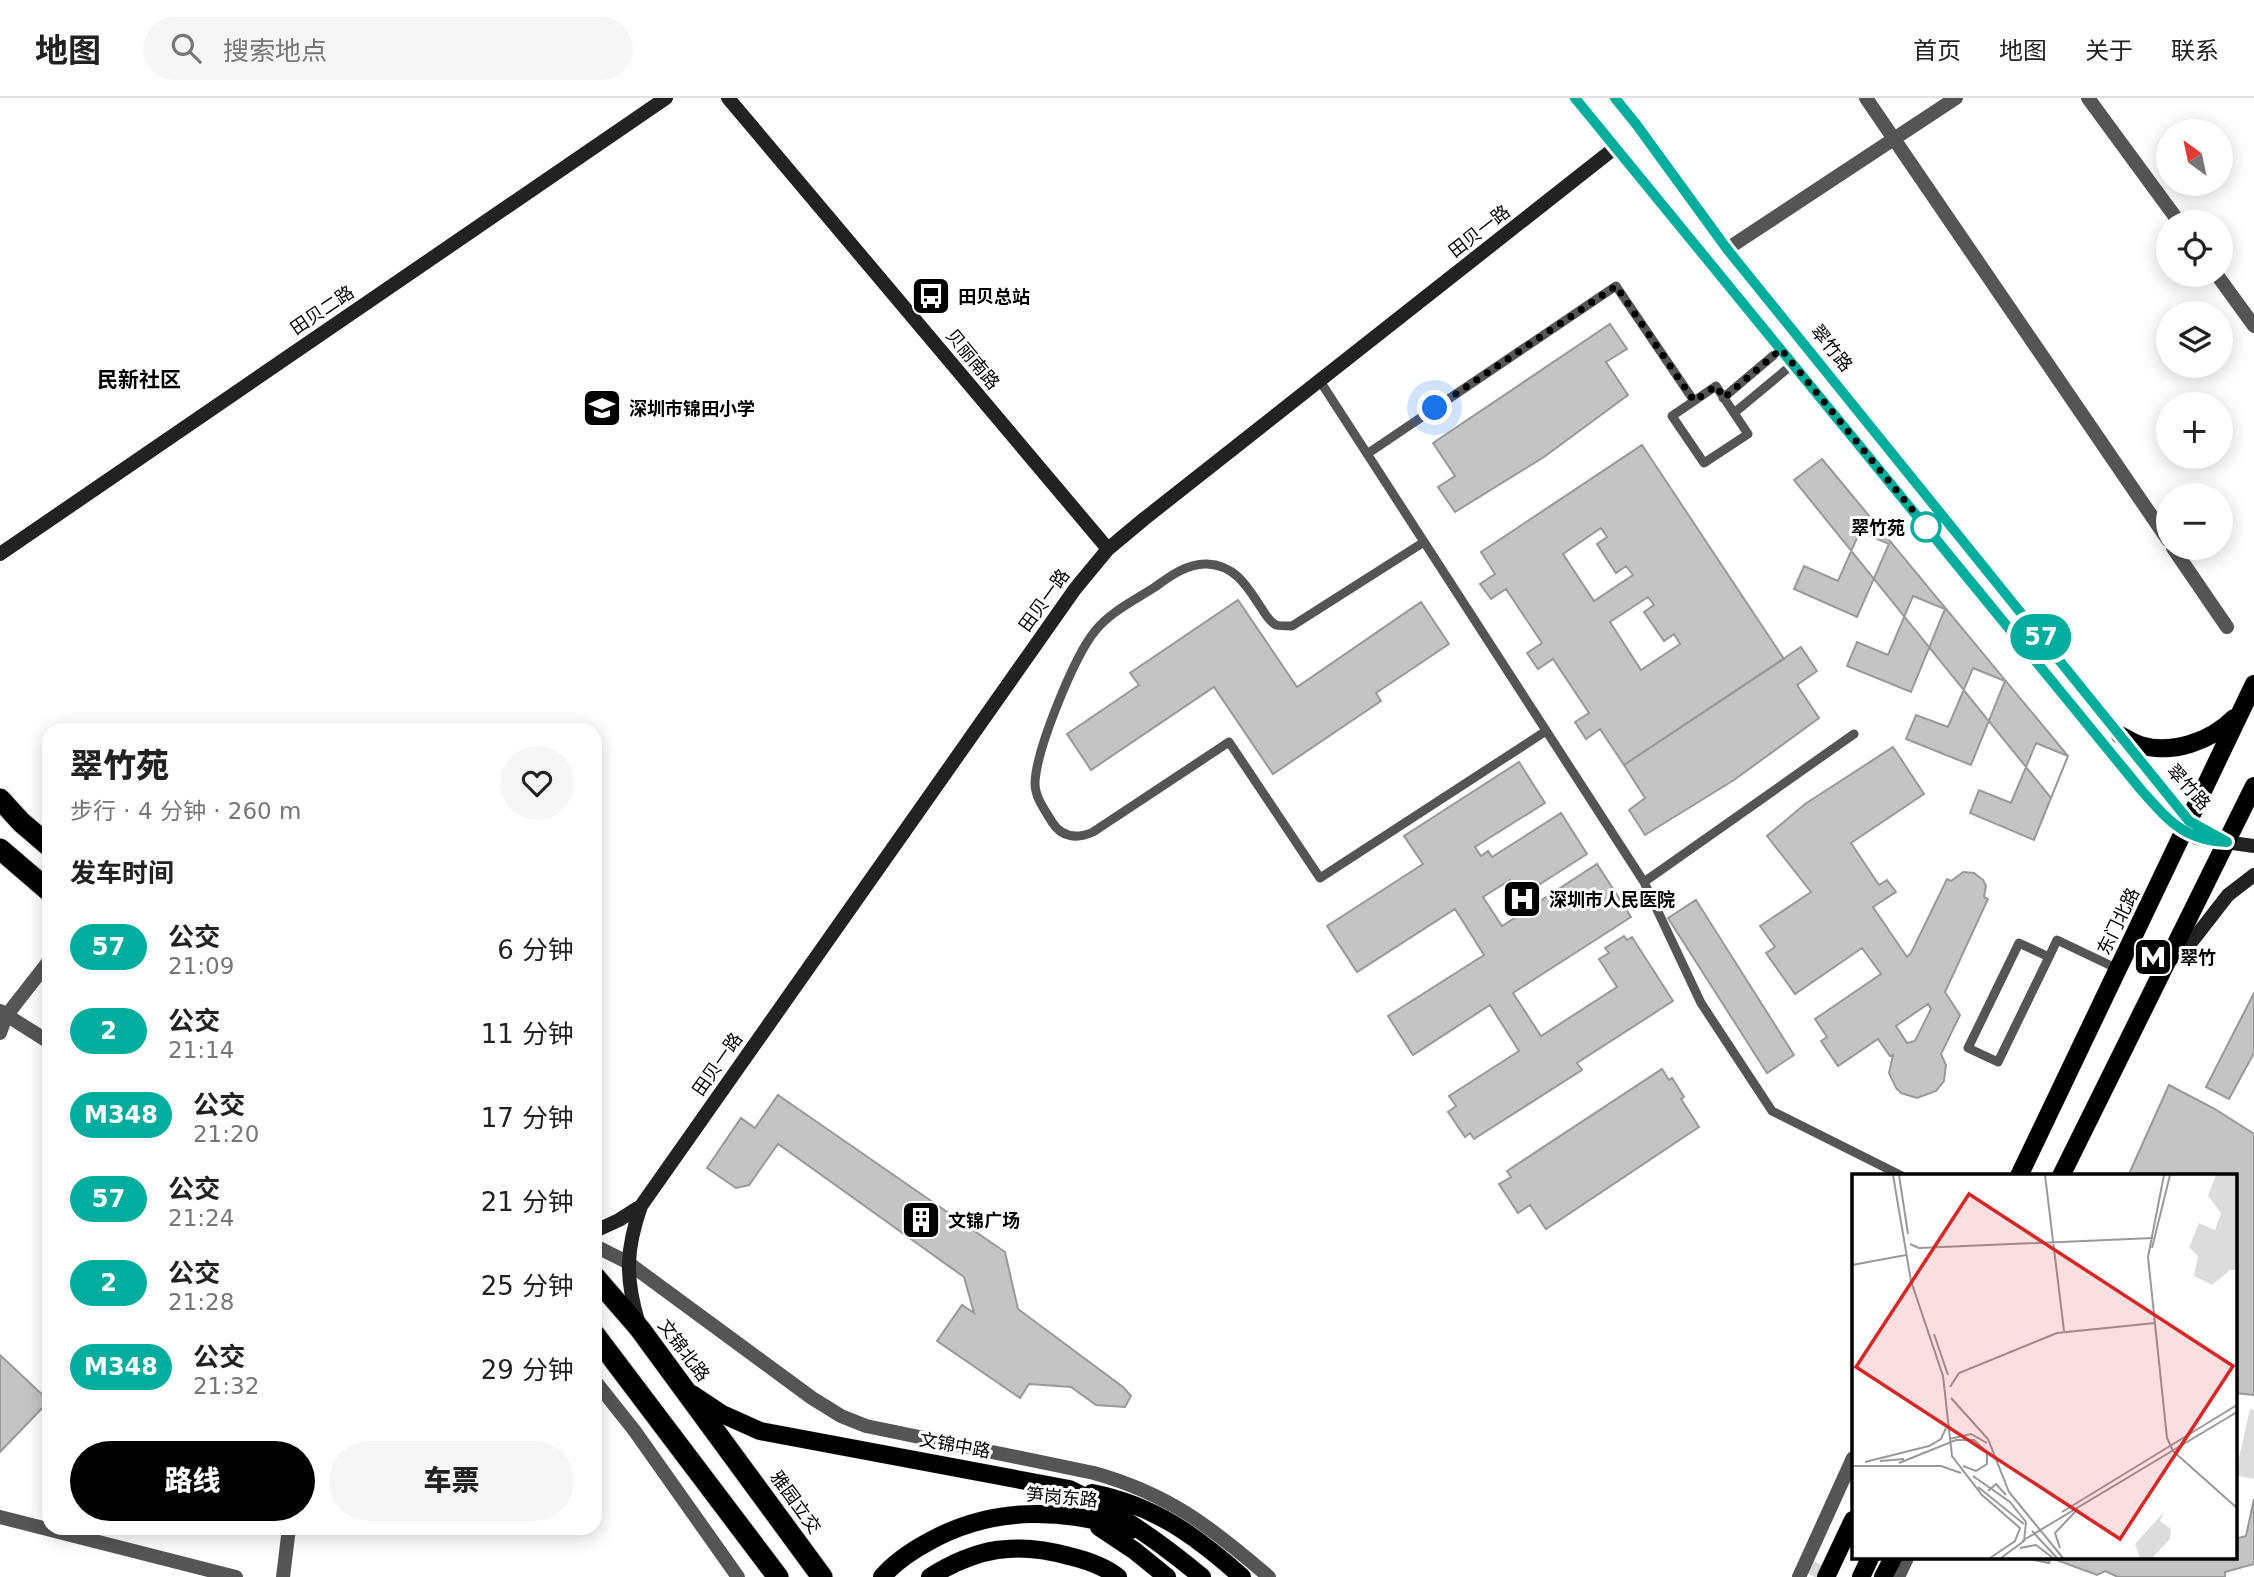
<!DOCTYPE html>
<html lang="zh">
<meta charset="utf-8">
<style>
body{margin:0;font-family:"DejaVu Sans","Noto Sans SC",sans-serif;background:#f6f6f6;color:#222;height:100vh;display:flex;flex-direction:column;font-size:26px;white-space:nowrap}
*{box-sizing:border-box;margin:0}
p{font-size:23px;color:#767676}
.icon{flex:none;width:38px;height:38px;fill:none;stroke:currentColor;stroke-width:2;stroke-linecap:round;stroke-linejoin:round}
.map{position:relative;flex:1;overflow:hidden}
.details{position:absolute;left:42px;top:625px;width:560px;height:812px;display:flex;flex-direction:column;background:#fff;border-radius:21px;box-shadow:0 4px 18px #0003}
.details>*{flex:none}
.badge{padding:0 14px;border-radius:23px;font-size:24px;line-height:46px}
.needle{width:46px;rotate:327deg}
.tools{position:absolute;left:2156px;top:21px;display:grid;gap:14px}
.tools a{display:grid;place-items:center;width:77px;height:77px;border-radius:50%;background:#fff;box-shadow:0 4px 18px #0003;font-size:35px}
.you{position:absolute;width:35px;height:35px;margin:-18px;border:5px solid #fff;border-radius:50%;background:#1a73e8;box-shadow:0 0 0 10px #1a73e833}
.map>.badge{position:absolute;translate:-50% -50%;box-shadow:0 0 0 4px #fff}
h2{padding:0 28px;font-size:26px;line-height:63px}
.round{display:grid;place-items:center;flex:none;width:74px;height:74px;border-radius:37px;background:#f6f6f6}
.summary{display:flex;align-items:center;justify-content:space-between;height:119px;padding:0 28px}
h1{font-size:33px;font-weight:800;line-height:52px}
.button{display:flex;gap:14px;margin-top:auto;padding:14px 28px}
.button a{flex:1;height:80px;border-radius:42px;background:#000;color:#fff;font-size:28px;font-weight:800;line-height:80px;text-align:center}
.button a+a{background:#f6f6f6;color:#222}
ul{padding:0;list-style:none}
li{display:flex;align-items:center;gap:21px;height:84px;padding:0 28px}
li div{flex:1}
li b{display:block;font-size:26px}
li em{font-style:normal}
li .badge{min-width:77px;font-weight:700;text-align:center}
header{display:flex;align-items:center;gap:42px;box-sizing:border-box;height:98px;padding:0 35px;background:#fff;border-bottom:2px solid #e0e0e0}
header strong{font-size:33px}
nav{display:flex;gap:38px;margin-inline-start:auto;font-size:24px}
.search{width:490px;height:63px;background:#f6f6f6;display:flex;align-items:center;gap:18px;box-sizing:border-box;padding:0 24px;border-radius:38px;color:#767676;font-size:26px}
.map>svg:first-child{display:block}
.green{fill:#dcdcdc}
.building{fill:#c4c4c4;stroke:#999;stroke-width:2;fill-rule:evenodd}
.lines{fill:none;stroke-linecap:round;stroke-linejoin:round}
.street-tunnel{stroke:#d9d9d9;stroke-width:14;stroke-dasharray:14 7;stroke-linecap:butt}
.primary-casing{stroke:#dbdbdb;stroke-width:19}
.highway-casing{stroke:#dbdbdb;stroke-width:23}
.lane{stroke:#555;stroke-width:9}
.street{stroke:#555;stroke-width:14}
.secondary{stroke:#222;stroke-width:14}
.primary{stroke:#000;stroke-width:18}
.highway{stroke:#000;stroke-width:21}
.line-casing{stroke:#fff;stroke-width:16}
.line{stroke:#01ad9c;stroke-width:10}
.walk{stroke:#000;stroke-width:7;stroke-dasharray:0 12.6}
.stop-dot{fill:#fff;stroke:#01ad9c;stroke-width:3.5}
.labels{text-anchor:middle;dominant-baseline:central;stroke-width:6;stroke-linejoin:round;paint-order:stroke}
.street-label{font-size:18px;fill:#000;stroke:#fff}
.poi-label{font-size:18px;font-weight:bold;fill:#000;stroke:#fff;text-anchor:start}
.stop-label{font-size:18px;font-weight:bold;fill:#000;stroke:#fff;text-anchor:end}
.quarter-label{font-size:21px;font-weight:bold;fill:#000;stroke:#fff}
.inset-road{fill:none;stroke:#999;stroke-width:2}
.view{fill:#d62828;fill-opacity:0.15;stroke:#d62828;stroke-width:3.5}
.inset-edge{fill:none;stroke:#000;stroke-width:3.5}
</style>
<header>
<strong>地图</strong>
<div class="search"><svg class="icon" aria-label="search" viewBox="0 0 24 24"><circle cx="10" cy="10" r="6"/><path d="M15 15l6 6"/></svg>搜索地点</div>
<nav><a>首页</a><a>地图</a><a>关于</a><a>联系</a></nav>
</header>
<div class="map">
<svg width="2254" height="1479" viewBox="0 0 2254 1479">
<rect width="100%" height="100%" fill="#fff"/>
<!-- green -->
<path class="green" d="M2250,1311L2254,1312V1381L2235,1377Z"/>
<!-- building -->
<path class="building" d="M1610,226L1627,251L1606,264L1628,297L1544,359L1455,414L1438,389L1455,378L1433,345Z
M1642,347L1784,561L1624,667L1600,631L1586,641L1575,624L1589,615L1553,561L1538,571L1527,555L1542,545L1506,491L1491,501L1480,486L1495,476L1481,454ZM1601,430L1607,439L1597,446L1616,475L1626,468L1633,477L1594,503L1563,456ZM1648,499L1654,507L1644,514L1664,543L1674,536L1680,546L1641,572L1610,524Z
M1822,361L2068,658L2051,700L1794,382Z
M1860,433L1889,446L1857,519L1794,491L1804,468L1838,483Z
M1913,498L1945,511L1911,594L1847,568L1857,544L1888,557Z
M1238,502L1297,589L1421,504L1449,546L1376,595L1381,603L1273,676L1214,589L1091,672L1067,636L1139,587L1130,575Z
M1801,549L1817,573L1797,587L1819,620L1734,682L1645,737L1629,712L1645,700L1624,667Z
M1973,570L2005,583L1971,667L1906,641L1916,617L1948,629Z
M2036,645L2068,658L2034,742L1970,715L1979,692L2011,705Z
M1893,649L1924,696L1851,745L1879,787L1887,782L1896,794L1873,809L1907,859L1911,855L1947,781L1951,783L1963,774L1974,775L1983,782L1986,788L1984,799L1988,801L1945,894L1960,917L1941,956L1946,967L1944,983L1936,993L1917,1000L1901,995L1896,990L1889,975L1893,957L1890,958L1878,941L1838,968L1821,943L1827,939L1815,921L1881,876L1862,850L1795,896L1766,855L1775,849L1760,828L1811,794L1767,738L1805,706ZM1928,906L1931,911L1915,943L1907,945L1896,928Z
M1519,664L1545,705L1475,749L1481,758L1488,753L1492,759L1561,715L1587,756L1520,799L1510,782L1483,799L1502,828L1597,766L1631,819L1513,895L1541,938L1617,889L1599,861L1609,855L1605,850L1624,838L1627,842L1632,839L1673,903L1577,965L1582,972L1474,1041L1470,1035L1465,1039L1448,1014L1456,1008L1449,998L1519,953L1490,907L1413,957L1388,918L1484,857L1455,811L1357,874L1327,828L1423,766L1404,738Z
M1696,802L1794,957L1767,975L1668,820Z
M2254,895V955L2229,1001L2206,989Z
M1662,971L1669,982L1672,980L1684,999L1681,1001L1699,1029L1546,1131L1530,1107L1518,1115L1499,1086L1511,1079L1507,1073Z
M2169,987L2215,1011L2254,1036V1297L2235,1295V1078H2128Z
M778,997L1005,1154L1018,1211L1123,1289L1131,1298L1125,1309L1096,1307L1071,1289L1029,1286L1020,1300L937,1243L962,1207L974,1215L964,1179L778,1046L749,1087L736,1090L707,1070L741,1020L755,1030Z
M0,1257L49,1303L0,1354Z
M2254,1401V1466L2225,1474V1479H2118L2105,1473L2097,1477L2051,1460L2049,1465L2034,1462L2035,1460H2235V1441L2246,1438Z"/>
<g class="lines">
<!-- street-tunnel -->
<path class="street-tunnel" d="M1810,1469L1831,1479"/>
<!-- primary casing -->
<g class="primary-casing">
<path id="primary" d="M2120,637C2126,640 2133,645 2140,647C2172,657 2211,643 2234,620
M2019,1078L2254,586
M2061,1078L2254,688
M692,1296L722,1316L760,1333L1069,1391C1118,1414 1160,1444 1202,1479
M1092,1395C1154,1407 1196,1438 1242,1479
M1099,1429L1135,1453L1167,1479
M882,1479C895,1464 913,1452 930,1443C993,1408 1064,1410 1131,1432
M930,1479C976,1450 1016,1443 1069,1458C1086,1462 1104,1468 1118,1479
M1826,1479L1853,1422
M1861,1479L1870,1460
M1883,1479L1893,1460"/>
</g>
<!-- highway casing -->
<g class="highway-casing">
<path id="highway" d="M0,701L21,724L49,748
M0,751L49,793
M595,1179L640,1231L822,1479
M595,1237L778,1479"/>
</g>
<!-- lane -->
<path class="lane" d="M1320,283L1644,784L1701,905L1772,1013L1902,1078
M1716,288L1748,336L1704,365L1672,318Z
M1723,300L1781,251
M1734,315L1793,266
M1367,356L1616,188L1694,303
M1424,444L1292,528C1287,528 1280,528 1276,527C1270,524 1265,516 1262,511C1248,490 1236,467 1207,466C1188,465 1170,478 1155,489C1135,502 1110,514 1095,533C1074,559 1036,652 1035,685C1035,700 1045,712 1052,724C1062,740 1077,741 1093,734L1229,644L1320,780L1546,633
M1644,784L1854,636
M2049,859L2019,845L1968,950L1998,964L2049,859L2057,842L2118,871"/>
<!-- street -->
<path class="street" d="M1866,0L2168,442
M2088,0L2179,124
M1727,151L1956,0
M2217,177L2254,228
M2173,450L2227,529
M0,913L49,944
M0,935L6,918L49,863
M595,1148L627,1164L812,1300L841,1318L866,1328L1094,1375C1169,1396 1211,1429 1269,1479
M595,1283L634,1332L738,1479
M0,1419L236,1479
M283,1479L289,1430
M1799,1479L1853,1360
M1898,1479L1907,1460"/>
<!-- secondary -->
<path class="secondary" d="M728,0L1108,451
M1575,0L2152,705L2184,733L2197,740L2254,748
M1615,0L1636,25L1727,151L2189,723L2220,740
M0,456L666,0
M2170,862L2193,842L2228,797L2254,777
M595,1133L619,1122L641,1108
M638,1223C625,1179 626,1151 641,1108L1075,491L1108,451L1144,421L1616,49"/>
<!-- primary -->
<use href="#primary" class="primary"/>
<!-- highway -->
<use href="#highway" class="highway"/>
</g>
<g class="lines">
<!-- line casing -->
<g class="line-casing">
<path id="line" d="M1575,0L2142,693C2169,723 2184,742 2227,744L2189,723L1727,151L1636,26L1615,0"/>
</g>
<!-- line -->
<use href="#line" class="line"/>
<!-- walk -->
<path class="walk" d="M1435,310L1616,188L1694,303L1716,288L1724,300L1781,251L1933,437L1926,429"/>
</g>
<!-- icons -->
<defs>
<g id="bus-square" transform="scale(2.0125)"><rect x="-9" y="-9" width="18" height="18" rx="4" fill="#000" stroke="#fff"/><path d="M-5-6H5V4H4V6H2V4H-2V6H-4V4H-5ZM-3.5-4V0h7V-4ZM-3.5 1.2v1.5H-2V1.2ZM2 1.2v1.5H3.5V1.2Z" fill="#fff"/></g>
<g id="school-square" transform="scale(2.0125)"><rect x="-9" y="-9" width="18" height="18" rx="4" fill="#000" stroke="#fff"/><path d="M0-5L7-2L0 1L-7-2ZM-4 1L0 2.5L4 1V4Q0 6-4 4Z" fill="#fff"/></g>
<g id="hospital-square" transform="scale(2.0125)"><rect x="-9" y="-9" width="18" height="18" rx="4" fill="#000" stroke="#fff"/><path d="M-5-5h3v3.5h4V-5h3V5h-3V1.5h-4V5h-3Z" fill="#fff"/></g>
<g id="metro-square" transform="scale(2.0125)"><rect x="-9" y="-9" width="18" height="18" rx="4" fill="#000" stroke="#fff"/><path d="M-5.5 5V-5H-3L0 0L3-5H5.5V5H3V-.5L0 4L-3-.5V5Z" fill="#fff"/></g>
<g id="building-square" transform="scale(2.0125)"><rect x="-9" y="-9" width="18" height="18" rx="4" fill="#000" stroke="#fff"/><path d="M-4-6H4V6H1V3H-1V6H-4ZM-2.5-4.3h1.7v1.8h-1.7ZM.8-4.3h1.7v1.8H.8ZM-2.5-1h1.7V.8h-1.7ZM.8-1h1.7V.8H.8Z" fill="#fff"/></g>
</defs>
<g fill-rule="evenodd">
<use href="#bus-square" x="931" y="198"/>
<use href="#school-square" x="602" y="310"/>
<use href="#hospital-square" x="1522" y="801"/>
<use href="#metro-square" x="2153" y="859"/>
<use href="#building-square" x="921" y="1122"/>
</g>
<!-- markers -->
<circle class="stop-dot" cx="1926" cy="429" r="14"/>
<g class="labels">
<!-- street labels -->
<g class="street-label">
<text transform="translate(1479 133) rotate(-38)">田贝一路</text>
<text transform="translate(322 212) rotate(-34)">田贝二路</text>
<text transform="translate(1832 250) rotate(51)">翠竹路</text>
<text transform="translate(973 261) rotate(50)">贝丽南路</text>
<text transform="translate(1044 502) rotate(-54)">田贝一路</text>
<text transform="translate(2189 689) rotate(48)">翠竹路</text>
<text transform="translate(2118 823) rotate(-64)">东门北路</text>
<text transform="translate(717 966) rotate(-55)">田贝一路</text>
<text transform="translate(684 1252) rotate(53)">文锦北路</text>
<text transform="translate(955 1347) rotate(10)">文锦中路</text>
<text transform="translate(1062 1399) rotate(5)">笋岗东路</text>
<text transform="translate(796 1404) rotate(54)">雅园立交</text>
</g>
<!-- poi labels -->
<g class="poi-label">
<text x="958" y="198">田贝总站</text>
<text x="629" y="310">深圳市锦田小学</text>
<text x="1549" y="801">深圳市人民医院</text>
<text x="2180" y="859">翠竹</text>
<text x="948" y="1122">文锦广场</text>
</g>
<!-- stop labels -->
<g class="stop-label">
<text x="1905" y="429">翠竹苑</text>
</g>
<!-- quarter labels -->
<g class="quarter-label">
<text x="139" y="282">民新社区</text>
</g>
</g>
<!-- overview -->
<g transform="translate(1852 1076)">
<rect width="385" height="385" fill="#fff"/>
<path d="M364,1H385V96H378L360,111L342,102L346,82L337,73L347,49L363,56L369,39L356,22ZM312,338L308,347L319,355L318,365L300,384H288L283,370Z" fill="#dcdcdc"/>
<path class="inset-road" d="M41,1L59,107L91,202L100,282L130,321L168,354L163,367L138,384M47,1L56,60M193,1L212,157M312,1L296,83L315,264L321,277M58,70L67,74L301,64M300,74L318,1M0,91L54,81M82,160L96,201M98,213L107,199L205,159L303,149M99,224L136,265L157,318L211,384M97,265L119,260L135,269M321,277L385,334M28,287L52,285M13,288L77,272L89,265L94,254M47,289L104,266H122L135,278V290L124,297L111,292M0,292H30M28,292H89L109,299M121,302L158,328L174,348L172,367L149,384M126,313L172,350M136,317L144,310L154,321M210,338L385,231M180,357L205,384M170,367L385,238M168,374L184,371L201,384M208,374L203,359L223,338"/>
<path class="view" d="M117,20L381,192L268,365L4,193Z"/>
<rect width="385" height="385" class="inset-edge"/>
</g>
</svg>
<div class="tools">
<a><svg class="needle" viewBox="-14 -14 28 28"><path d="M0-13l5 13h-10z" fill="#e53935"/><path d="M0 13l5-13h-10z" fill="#767676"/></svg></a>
<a><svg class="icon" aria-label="locate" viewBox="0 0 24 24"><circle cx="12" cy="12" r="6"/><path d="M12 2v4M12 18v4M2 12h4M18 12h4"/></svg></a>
<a><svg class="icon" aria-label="layers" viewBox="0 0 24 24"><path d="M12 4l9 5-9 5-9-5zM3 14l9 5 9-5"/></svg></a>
<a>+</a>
<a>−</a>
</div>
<div class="you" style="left:1435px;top:310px"></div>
<b class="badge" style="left:2041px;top:539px;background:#01ad9c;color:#fff">57</b>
<section class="details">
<div class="summary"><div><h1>翠竹苑</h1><p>步行 · 4 分钟 · 260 m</p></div><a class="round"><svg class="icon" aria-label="heart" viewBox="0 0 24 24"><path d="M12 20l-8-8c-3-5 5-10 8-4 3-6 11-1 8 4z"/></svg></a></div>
<h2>发车时间</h2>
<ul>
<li><span class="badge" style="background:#01ad9c;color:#fff">57</span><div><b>公交</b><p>21:09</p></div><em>6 分钟</em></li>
<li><span class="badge" style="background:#01ad9c;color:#fff">2</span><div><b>公交</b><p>21:14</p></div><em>11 分钟</em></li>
<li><span class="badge" style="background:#01ad9c;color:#fff">M348</span><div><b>公交</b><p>21:20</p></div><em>17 分钟</em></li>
<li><span class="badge" style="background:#01ad9c;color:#fff">57</span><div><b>公交</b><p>21:24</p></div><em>21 分钟</em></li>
<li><span class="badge" style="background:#01ad9c;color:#fff">2</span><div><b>公交</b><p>21:28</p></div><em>25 分钟</em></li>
<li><span class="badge" style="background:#01ad9c;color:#fff">M348</span><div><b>公交</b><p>21:32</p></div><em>29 分钟</em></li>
</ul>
<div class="button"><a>路线</a><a>车票</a></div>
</section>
</div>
